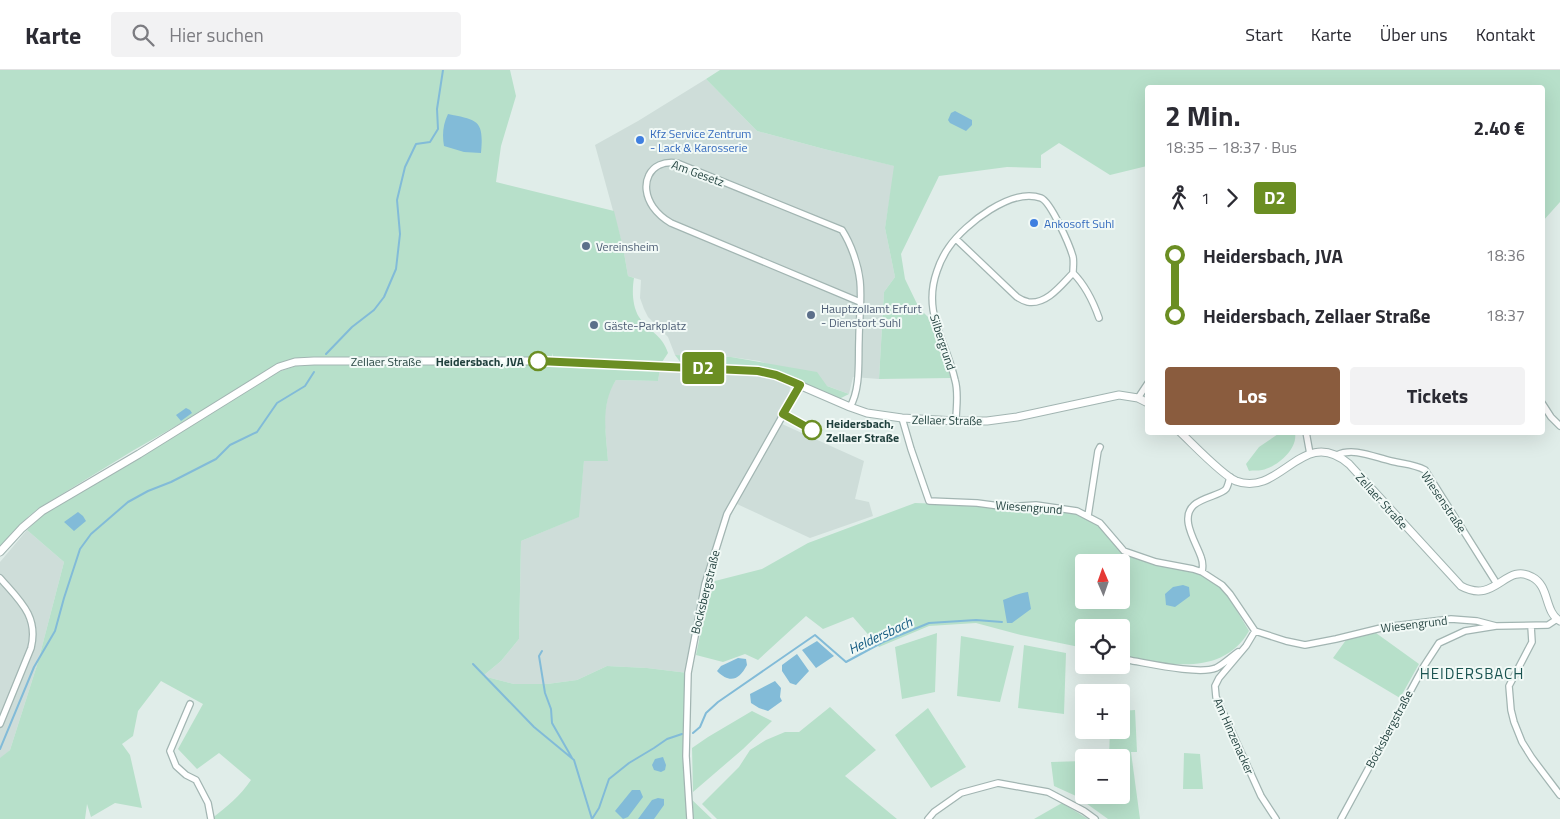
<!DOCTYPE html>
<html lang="de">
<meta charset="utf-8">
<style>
body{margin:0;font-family:"Titillium Web",sans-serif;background:#f2f2f3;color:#2b2b33;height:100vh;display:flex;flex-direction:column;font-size:19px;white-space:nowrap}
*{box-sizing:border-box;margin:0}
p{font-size:16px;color:#7c7c81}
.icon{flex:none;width:28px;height:28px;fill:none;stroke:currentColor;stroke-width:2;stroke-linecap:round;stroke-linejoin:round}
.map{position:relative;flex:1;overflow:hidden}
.details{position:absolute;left:1145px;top:15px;width:400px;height:350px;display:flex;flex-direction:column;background:#fff;border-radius:5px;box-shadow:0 5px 20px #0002}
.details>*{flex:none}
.badge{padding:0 10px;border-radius:4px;font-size:18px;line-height:32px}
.needle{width:32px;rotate:358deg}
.buttons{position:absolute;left:1075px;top:484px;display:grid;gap:10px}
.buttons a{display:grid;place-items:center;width:55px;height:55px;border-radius:5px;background:#fff;box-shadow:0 5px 20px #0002;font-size:25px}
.map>.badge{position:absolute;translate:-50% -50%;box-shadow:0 0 0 2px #fff}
.legs{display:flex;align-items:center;gap:8px;height:55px;padding:0 20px;font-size:16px}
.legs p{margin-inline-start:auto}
.head{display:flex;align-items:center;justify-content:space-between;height:85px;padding:0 20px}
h1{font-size:28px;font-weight:700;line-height:38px}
.button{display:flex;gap:10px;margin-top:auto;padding:10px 20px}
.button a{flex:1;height:58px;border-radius:5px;background:#8a5c3e;color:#fff;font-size:20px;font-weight:700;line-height:58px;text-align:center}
.button a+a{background:#f2f2f3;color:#2b2b33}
ul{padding:0 20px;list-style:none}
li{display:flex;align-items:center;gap:18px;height:60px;font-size:19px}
li i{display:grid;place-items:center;width:8px;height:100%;margin:0 6px;background:currentColor}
li i::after{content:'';width:12px;height:12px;margin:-6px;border:4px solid;border-radius:50%;background:#fff}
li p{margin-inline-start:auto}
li:first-child i{background:linear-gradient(#0000 50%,currentColor 0)}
li:last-child i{background:linear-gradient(currentColor 50%,#0000 0)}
header{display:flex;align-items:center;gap:30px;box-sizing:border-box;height:70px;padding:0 25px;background:#fff;border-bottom:1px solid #e1e1e2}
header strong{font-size:24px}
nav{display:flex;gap:28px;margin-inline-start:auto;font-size:18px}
.search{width:350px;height:45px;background:#f2f2f3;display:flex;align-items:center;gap:12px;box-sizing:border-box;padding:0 18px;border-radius:5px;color:#7c7c81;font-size:19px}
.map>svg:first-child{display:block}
.built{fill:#ceddd9}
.green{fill:#b7e0ca;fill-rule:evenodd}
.water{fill:#82bbd8}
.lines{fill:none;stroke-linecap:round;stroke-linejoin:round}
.stream{stroke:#82bbd8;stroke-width:2}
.minor-casing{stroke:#a2b5b2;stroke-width:8}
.tertiary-casing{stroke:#a2b5b2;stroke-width:9}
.minor{stroke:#fff;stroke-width:5.5}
.tertiary{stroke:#fff;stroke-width:7}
.line-1-casing{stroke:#fff;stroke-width:11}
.line-1{stroke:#6b8e23;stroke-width:8}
.shop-dot{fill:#3f7fe0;stroke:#f1f9f6;stroke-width:2}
.service-dot{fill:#5c6f8a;stroke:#f1f9f6;stroke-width:2}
.stop-1-dot{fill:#fff;stroke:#6b8e23;stroke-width:2.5}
.labels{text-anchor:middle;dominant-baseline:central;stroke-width:4;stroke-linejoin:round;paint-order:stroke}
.shop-label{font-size:12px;fill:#366cbe;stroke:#f1f9f6;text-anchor:start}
.street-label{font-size:12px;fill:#1f3f3c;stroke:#f1f9f6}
.service-label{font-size:12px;fill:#4e5e75;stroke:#f1f9f6;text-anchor:start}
.stop-label{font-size:12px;font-weight:bold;fill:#1f3f3c;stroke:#f1f9f6;text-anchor:end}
.water-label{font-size:14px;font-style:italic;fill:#135a81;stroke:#f1f9f6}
.quarter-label{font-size:15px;letter-spacing:1px;fill:#195350;stroke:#f1f9f6}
</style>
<header>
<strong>Karte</strong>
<div class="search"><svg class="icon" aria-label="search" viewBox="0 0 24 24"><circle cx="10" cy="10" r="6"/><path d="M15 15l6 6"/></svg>Hier suchen</div>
<nav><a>Start</a><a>Karte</a><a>Über uns</a><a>Kontakt</a></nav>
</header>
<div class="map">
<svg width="1560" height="749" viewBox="0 0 1560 749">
<rect width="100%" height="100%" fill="#e0ede9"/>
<!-- built -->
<path class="built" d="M706,9L757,61L824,79L895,96L885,158L895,207L884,222L879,309L853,307L849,324L759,291L731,287L675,285L668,267L648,247L644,239L640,228L641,210L628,206L623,177L595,75L638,51Z
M660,299L760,304L779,309L790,317L789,328L741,415L730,438L705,514L688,603L647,598L607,596L577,610L547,614H514L483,606L501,591L519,569L521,471L578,447L584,391H608L604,346L609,321L616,310L658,311Z
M782,354L864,391L855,429L869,432L873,446L810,468L737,434Z
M27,460L64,492L38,592L10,680L0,689V492Z"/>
<!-- green -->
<path class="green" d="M0,0H510L516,26L501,76L496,112L614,141L623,177L628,206L634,208C632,220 632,235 639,247C648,261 662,264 668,283L662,292L553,287L552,283V291H314L279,297L134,380L39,438L29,446L0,478Z
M720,0H1560V132L1543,151L1542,18H1148L1147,96L1110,105L1059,73L1041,85V98L1007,97L939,106L901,184L905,209L919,238L928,247L951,308L879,309L884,222L895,207L885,158L894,96L824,79L757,61L706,9Z
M675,285L731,287L817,302L827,316L849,324L839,329L797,310L769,300L749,297L681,293Z
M314,293C430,292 545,294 660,299L658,311L616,310C600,335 606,363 608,391H584L579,447L521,471L519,569L501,591L483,606L514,614H547L577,610L607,596L647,598L688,603V726L712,749H211C227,737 240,726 251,710L219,683L197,699L178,679L203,634L161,611L138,641L133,666L122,674L130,685L142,738L115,733L91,747L87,734L85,749H0V688L10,680L38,592L64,492L27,460L44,444L140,388L269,305L296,296Z
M1281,362L1295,363C1298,379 1277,397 1262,400C1258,401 1253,400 1249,401L1246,394L1259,377Z
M915,433L1036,437L1077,444L1098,455L1122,483L1192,501L1207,508L1219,516L1228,526L1249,561C1222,608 1165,594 1121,586V558H1084V578L1021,565L976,553L929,556L879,577L853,547L823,559L806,546L758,590L745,584L723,592L696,585L711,512L762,499L808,473ZM1084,492H1121V530H1084Z
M937,563L935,622L902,629L895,577Z
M1376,563L1419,594L1400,628L1333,588L1346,570Z
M961,566L1014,576L1000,632L957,626Z
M1024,575L1066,583L1064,644L1018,638Z
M830,637L876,680L845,706L897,749H717L702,734L739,697L750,680L766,670L785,662H799Z
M928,638L966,697L931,718L895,665Z
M1135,640L1137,682H1131L1140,749H1108L1076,726L1054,716L1051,692L1084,691V725H1121V688L1109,687L1110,660H1121V641Z
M752,641L772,651L743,679L693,722L692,678L708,667Z
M1184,683L1200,684L1203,719H1183Z
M1062,733L1088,749H1034Z"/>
<!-- water -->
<path class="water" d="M955,41L972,50V55L966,61L950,53L948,50L951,43Z
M448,44C478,50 484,50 481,83L464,82L444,76C442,65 443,54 448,44Z
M186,338L190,340L192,343L181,351L176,345Z
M78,442L83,446L86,451L74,461L64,452Z
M1183,515L1189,517L1190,526L1175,537L1166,535L1165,524L1173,517Z
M1028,522L1031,539L1012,553H1007L1003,530C1012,527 1019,523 1028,522Z
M817,571L834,586L816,598L802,580Z
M797,584L809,601L796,615L790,613L782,601V595Z
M738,588L746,589L747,595C739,610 730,614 717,601L721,596Z
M775,611L781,618L780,627L782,631L768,641L759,638L751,633L750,624Z
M663,687L666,695L665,700L661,702L654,700L652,695L655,689Z
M632,720H640L643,727L628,747L623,749L615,741Z
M658,728L664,729V735L654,749H638L652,730Z"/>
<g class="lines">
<!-- stream -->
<path class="stream" d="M326,284L352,257L374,240L384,227L396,199L400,164L397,130L405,97L416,74L430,72L438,59L437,39L443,0
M542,581L539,586L545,623L551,639L552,653L572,688
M473,594L534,657L574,690L592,749
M693,663L700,657L706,643L718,632L815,565L846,592L883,572L929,553L976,550L1002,552
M0,679L34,597L55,561L64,528L80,479L91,464L128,432L148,421L171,412L216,389L230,375L257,362L277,333L305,316L314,302
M592,749L599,738L609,709L629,693L654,678L667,669L682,664"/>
<!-- minor casing -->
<g class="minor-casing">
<path id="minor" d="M956,169L1017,227C1020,229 1024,231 1028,232C1047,235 1062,214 1073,203C1073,198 1074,192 1073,187C1070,176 1051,132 1041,128C1012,117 965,154 949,177C944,184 940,192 937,201C922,243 946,270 955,310C959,323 956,338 956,351
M1073,203C1086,216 1093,231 1099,248
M1138,328L1148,313
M1542,333L1551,347L1560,356
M850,337C861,318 858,290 859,269C859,250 862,230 860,211C858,194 851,174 842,160L677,93C649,89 638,115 653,137C658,144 664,149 671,153L860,232
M902,348L911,379L929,431L977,433L1007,437L1036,435L1077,441L1100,453L1124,481L1156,492L1193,499L1202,502L1222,515L1230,524L1255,561L1286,571L1305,575L1336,569L1385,557L1451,549L1477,551L1496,556
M1306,362L1310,384
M1337,385C1353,377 1374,387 1391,391C1403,394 1414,394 1425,400L1497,514
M1088,446L1098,381L1100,377
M1202,502C1203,497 1203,492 1201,487C1196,472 1179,448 1194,435C1203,427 1221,425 1226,419C1228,416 1229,411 1230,407
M0,508C19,530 39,546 31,578L0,654
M1531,556L1532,572L1509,616L1511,640L1514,652L1522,672L1532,688L1560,725
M1255,561L1246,576L1219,608L1215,616L1216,627L1261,726L1276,749
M1128,590C1147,593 1199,605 1216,598C1224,594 1231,587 1238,582
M190,634L170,681L176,696L186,705L196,710L208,733L211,749
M690,749L686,686L688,603L705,514L727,444L800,315
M928,749L934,742L961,723L998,713L1048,722L1084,741L1095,749
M1341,749L1424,596L1439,573L1465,561L1496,556L1548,555L1557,549"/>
</g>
<!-- tertiary casing -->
<g class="tertiary-casing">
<path id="tertiary" d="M1180,362C1193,374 1222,405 1236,411C1281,428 1302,354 1349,394L1461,516C1496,535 1505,492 1532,507C1550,516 1544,542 1560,551
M0,482L22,458L42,441L139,384L279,297L295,292L314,291H543L758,301L776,305L850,337L867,343L902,348L956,351H987L1017,347L1119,325L1138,328L1148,333"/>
</g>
<!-- minor -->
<use href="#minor" class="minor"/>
<!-- tertiary -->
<use href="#tertiary" class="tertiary"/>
</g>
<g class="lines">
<!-- line-1 casing -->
<g class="line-1-casing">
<path id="line-1" d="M538,291L758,301L776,305L800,315L783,344L812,360"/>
</g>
<!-- line-1 -->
<use href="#line-1" class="line-1"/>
</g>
<!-- markers -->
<g class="shop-dot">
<circle cx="640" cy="70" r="5"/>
<circle cx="1034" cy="153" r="5"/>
</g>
<g class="service-dot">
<circle cx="586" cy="176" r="5"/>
<circle cx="811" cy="245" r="5"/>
<circle cx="594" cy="255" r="5"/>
</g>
<g class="stop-1-dot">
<circle cx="538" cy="291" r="9"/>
<circle cx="812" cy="360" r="9"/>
</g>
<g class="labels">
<!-- shop labels -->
<g class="shop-label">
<text x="650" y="63">Kfz Service Zentrum<tspan x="650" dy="14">- Lack &amp; Karosserie</tspan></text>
<text x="1044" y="153">Ankosoft Suhl</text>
</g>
<!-- street labels -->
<g class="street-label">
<text transform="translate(698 103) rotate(20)">Am Gesetz</text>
<text transform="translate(943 272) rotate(72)">Silbergrund</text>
<text x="386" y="291">Zellaer Straße</text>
<text transform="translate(947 350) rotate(1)">Zellaer Straße</text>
<text transform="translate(1382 431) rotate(48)">Zellaer Straße</text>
<text transform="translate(1444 432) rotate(56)">Wiesenstraße</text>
<text transform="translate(1029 437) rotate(4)">Wiesengrund</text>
<text transform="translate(705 522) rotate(-76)">Bocksbergstraße</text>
<text transform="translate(1414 554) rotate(-7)">Wiesengrund</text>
<text transform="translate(1389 659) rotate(-62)">Bocksbergstraße</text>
<text transform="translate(1234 666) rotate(66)">Am Hinzenacker</text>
</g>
<!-- service labels -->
<g class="service-label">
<text x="596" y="176">Vereinsheim</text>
<text x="821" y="238">Hauptzollamt Erfurt<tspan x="821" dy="14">- Dienstort Suhl</tspan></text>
<text x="604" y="255">Gäste-Parkplatz</text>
</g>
<!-- stop labels -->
<g class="stop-label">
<text x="524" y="291">Heidersbach, JVA</text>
<text x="826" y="353" text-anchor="start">Heidersbach,<tspan x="826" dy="14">Zellaer Straße</tspan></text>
</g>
<!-- water labels -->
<g class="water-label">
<text transform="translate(880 565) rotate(-25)">Heldersbach</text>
</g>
<!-- quarter labels -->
<g class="quarter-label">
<text x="1472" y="603">HEIDERSBACH</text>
</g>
</g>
</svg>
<div class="buttons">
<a><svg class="needle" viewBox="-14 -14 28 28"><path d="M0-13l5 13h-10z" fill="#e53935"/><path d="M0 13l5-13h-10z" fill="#7c7c81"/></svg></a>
<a><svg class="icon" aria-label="locate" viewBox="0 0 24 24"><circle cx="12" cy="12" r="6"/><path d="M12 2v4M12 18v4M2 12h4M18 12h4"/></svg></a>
<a>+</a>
<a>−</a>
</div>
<b class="badge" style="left:703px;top:298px;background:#6b8e23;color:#fff">D2</b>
<section class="details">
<div class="head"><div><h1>2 Min.</h1><p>18:35 – 18:37 · Bus</p></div><b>2.40 €</b></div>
<div class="legs"><svg class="icon" aria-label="walk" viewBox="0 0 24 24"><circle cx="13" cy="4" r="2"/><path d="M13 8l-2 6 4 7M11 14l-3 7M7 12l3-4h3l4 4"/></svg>1<svg class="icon" aria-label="forward" viewBox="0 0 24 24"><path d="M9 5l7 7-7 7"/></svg><b class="badge" style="background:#6b8e23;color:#fff">D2</b></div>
<ul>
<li><i style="color:#6b8e23"></i><b>Heidersbach, JVA</b><p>18:36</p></li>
<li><i style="color:#6b8e23"></i><b>Heidersbach, Zellaer Straße</b><p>18:37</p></li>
</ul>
<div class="button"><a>Los</a><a>Tickets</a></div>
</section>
</div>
